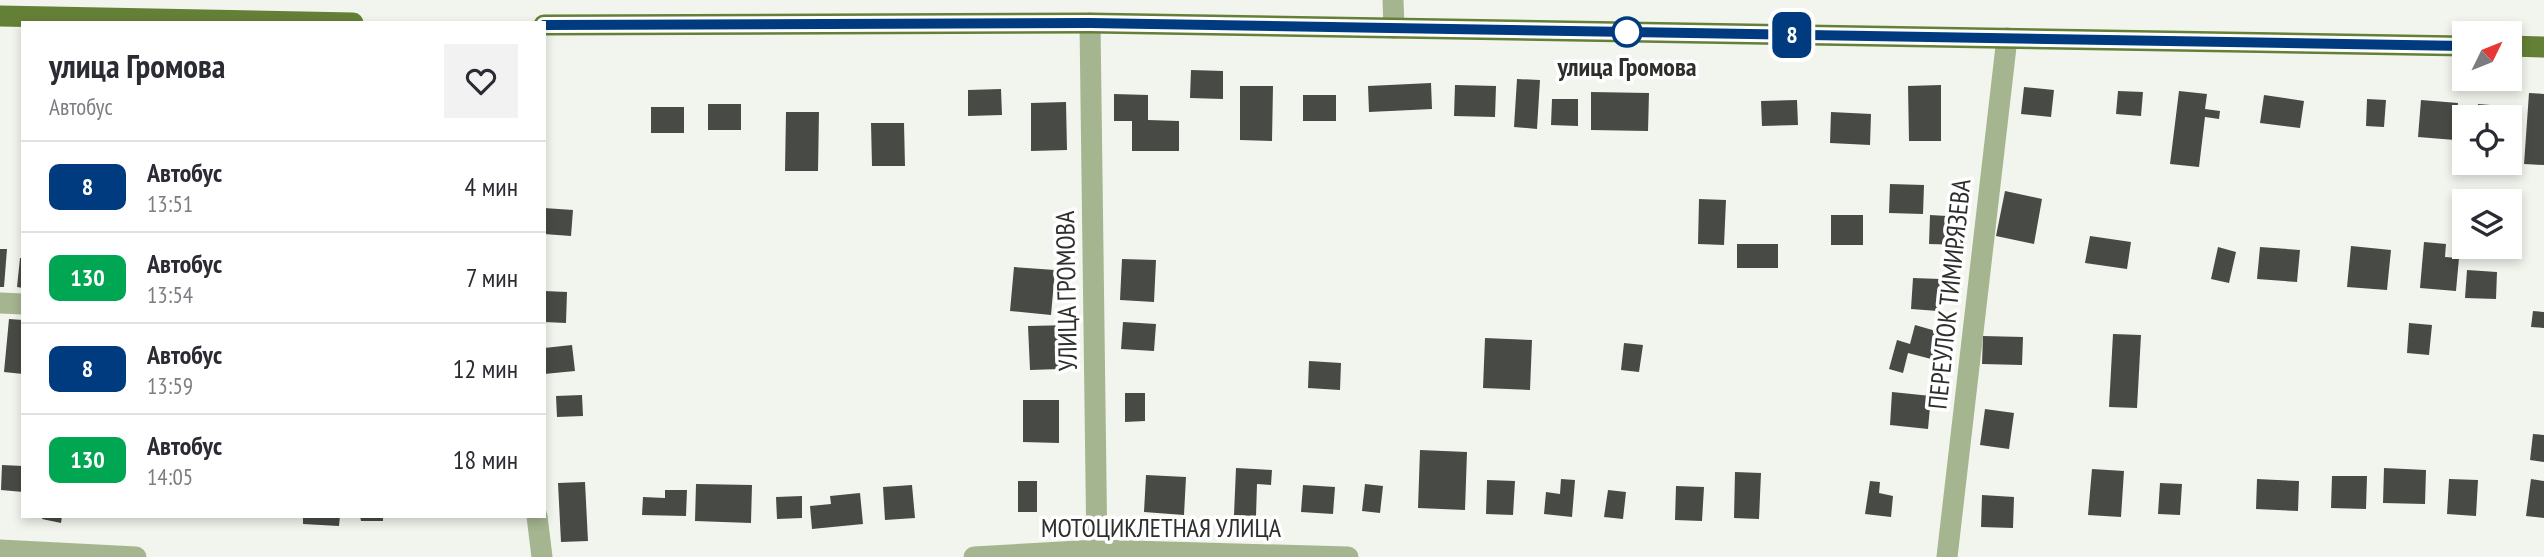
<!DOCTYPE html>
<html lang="ru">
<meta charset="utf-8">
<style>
body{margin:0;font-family:"PT Sans Narrow",sans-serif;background:#f2f2f3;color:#2b2b33;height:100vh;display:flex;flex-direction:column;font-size:26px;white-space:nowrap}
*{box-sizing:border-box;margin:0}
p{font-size:23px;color:#7c7c81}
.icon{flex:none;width:38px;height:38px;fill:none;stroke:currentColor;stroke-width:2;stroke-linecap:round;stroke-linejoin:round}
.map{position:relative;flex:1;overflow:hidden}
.panel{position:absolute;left:21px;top:21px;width:525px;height:497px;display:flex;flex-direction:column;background:#fff;border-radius:0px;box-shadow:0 4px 10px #0003}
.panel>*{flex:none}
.badge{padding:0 14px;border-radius:10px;font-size:24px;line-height:46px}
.needle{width:46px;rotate:47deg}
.buttons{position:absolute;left:2452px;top:21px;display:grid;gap:14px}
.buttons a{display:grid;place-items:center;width:70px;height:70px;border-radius:0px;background:#fff;box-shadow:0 4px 10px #0003;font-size:35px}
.map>.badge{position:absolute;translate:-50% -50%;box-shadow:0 0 0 4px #fff}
.round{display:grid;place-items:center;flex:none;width:74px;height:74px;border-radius:0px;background:#f2f2f3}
.overview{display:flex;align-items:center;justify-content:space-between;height:119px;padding:0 28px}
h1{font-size:33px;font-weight:700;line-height:52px}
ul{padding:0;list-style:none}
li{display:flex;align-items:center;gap:21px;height:91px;padding:0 28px;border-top:2px solid #e1e1e2}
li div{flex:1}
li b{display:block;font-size:26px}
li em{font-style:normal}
li .badge{min-width:77px;font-weight:700;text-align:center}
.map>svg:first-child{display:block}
.building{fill:#484b45}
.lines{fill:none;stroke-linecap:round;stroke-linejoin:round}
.minor{stroke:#a5b58f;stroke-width:21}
.major{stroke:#647f36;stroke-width:21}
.line-casing{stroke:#fff;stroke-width:16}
.line{stroke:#003b80;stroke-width:10}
.stop-dot{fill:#fff;stroke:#003b80;stroke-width:3.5}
.labels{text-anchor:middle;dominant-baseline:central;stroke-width:7;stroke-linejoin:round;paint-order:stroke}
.stop-label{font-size:26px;font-weight:bold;fill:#2e2f2d;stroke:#fff}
.street-label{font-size:26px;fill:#2e2f2d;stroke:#fff}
</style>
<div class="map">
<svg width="2544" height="557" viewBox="0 0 2544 557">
<rect width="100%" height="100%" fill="#f2f5ee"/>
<!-- building -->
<path class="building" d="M1191,70L1223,71V99L1190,98Z
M1517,79L1540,80L1537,129L1514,127Z
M1431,83L1432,109L1369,112L1368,86Z
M1455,85L1496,86L1495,117L1454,116Z
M1941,85V141H1909L1908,86Z
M1240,86H1273L1272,141L1240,140Z
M2024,87L2054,90L2051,117L2021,114Z
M1001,89L1002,115L968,116V90Z
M2118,91L2143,92L2141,116L2116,114Z
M2179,91L2207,94L2205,109L2220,111L2219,119L2205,117L2199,167L2170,164Z
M1591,92L1649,93L1648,131L1591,130Z
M2529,93L2544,94V165L2524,164Z
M1114,94L1148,95V120L1179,121V151H1132V121H1114Z
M1303,95H1336V121H1303Z
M2264,95L2304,101L2300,128L2260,123Z
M1552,99H1578V126L1551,125Z
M2367,99L2386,100L2384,127L2366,126Z
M1797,100L1798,125L1762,126L1761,101Z
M2421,100L2458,103L2455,140L2418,137Z
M1066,102L1067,150L1031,151V103Z
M708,104H741V130H708Z
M2478,104L2515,107L2511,148H2510V117H2477Z
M651,107H684V133H651Z
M786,112H819L818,171H785Z
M1831,112L1871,114L1870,145L1830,143Z
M871,123H904L905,166H872Z
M1890,184L1924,185L1923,214L1889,213Z
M2005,191L2042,199L2034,244L1996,236Z
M1699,199L1726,200L1724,245L1698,244Z
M544,208L573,210L571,236L544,234Z
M1831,215H1863V245H1831Z
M1930,215L1964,217L1963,245L1929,244Z
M2090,236L2131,242L2127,269L2085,263Z
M2424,242L2446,244L2445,257L2459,258L2456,291L2420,288Z
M1737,244H1778V268H1737Z
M2351,246L2391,250L2387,290L2347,287Z
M2218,247L2236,252L2229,283L2211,279Z
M2260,247L2300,250L2297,282L2257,279Z
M0,249H7L4,287H0Z
M20,258H23V288L17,287Z
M1122,259L1156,260L1154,302L1120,300Z
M1014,267L1055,270L1051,315L1010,311Z
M2467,270L2497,272L2496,299L2465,298Z
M1913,278L1940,279L1938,311L1911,309Z
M544,291L567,292L566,323L544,322Z
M2533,311L2544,312V328L2531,327Z
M9,319L23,320V374L4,372Z
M1123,322L1156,324L1154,351L1121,349Z
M2409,323L2432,325L2429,355L2407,353Z
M1073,325V338L1059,339L1060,369L1030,370L1028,326Z
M1915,325L1943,333L1935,360L1908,353L1903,373L1889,369L1897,340L1910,344Z
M2113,334L2141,335L2137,408L2109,407Z
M1983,336L2023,337L2022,365L1982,364Z
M1485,338L1532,340L1530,390L1483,388Z
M1624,343L1643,345L1639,372L1621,370Z
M572,345L575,371L544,374V348Z
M1309,361L1341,363L1340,390L1308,388Z
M1892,392L1931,396L1928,429L1890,425Z
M1125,393H1145V421L1125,422Z
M582,395L583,416L557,417L556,396Z
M1023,400H1059V443L1023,442Z
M1985,409L2014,413L2009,449L1980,445Z
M2533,434L2544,435V462L2530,460Z
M1420,450L1467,452L1465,510L1418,508Z
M2,465L23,466V492L1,490Z
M1236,468L1272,470L1271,485L1257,484L1256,516L1234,515Z
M2384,468L2426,470L2425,504L2383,503Z
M2092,469L2124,471L2121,517L2088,515Z
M1735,472L1761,473L1759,519L1734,518Z
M1146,475L1186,477L1184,515L1144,512Z
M2332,476H2367L2366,509L2331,508Z
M1561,479L1575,480L1572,517L1544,514L1546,492L1560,494Z
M2257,479L2299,481L2298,511L2256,509Z
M2449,479L2478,480L2476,516L2447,514Z
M2531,479L2544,481V518L2526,516Z
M1487,480L1515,481L1513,515L1486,514Z
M1018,481H1037V512H1018Z
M1870,481L1880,482L1879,493L1893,496L1891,517L1865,514Z
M585,482L588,541L561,542L558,483Z
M2160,483L2182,484L2180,515L2158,514Z
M696,484L752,485L751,523L695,521Z
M1365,484L1383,486L1380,513L1362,511Z
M912,485L915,518L885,520L883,487Z
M1303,485L1335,487L1333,514L1301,512Z
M1676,486L1704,487L1702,521L1675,520Z
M665,490H687L686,516L642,515L643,497L665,498Z
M1608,490L1626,492L1623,519L1604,517Z
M860,493L863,524L812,529L810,506L831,504L830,496Z
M1982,495L2014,497L2013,528L1981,527Z
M802,496V518L777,519L776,497Z
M43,516H62L61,523L42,519Z
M303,516H340L339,526L303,524Z
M360,516H383V521H361Z"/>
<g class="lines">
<!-- minor -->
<path class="minor" d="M1393,0L1394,28
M1090,23L1097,557
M0,303L23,304
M537,516L542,557
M0,550L136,557
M974,557L1097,550L1348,557
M1947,557L2007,38"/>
<!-- major -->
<path class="major" d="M0,16L353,23
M544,25L1090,23L2464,46
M2510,46L2544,47"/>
</g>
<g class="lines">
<!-- line casing -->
<g class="line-casing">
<path id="line" d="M544,25L1090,23L2464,46"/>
</g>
<!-- line -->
<use href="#line" class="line"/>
</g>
<!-- markers -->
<circle class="stop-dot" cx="1627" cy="32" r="14"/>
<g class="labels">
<!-- stop labels -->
<g class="stop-label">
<text x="1627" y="66">улица Громова</text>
</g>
<!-- street labels -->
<g class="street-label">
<text transform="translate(1066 291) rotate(-91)">УЛИЦА ГРОМОВА</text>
<text transform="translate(1949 294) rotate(-84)">ПЕРЕУЛОК ТИМИРЯЗЕВА</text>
<text x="1161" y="527">МОТОЦИКЛЕТНАЯ УЛИЦА</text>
</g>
</g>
</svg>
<div class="buttons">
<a><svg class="needle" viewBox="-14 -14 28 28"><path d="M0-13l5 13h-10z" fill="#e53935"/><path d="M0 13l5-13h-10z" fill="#7c7c81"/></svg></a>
<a><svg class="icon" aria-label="locate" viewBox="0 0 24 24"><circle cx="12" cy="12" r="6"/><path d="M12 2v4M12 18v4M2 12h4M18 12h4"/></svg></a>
<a><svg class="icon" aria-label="layers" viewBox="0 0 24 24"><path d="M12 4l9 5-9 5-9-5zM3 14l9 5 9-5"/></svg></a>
</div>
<b class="badge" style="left:1792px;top:35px;background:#003b80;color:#fff">8</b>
<section class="panel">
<div class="overview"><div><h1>улица Громова</h1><p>Автобус</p></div><a class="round"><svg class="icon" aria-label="heart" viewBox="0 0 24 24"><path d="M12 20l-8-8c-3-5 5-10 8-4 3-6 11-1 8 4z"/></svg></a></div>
<ul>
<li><span class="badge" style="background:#003b80;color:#fff">8</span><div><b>Автобус</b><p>13:51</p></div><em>4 мин</em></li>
<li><span class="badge" style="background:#00a651;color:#fff">130</span><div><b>Автобус</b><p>13:54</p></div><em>7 мин</em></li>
<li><span class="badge" style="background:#003b80;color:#fff">8</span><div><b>Автобус</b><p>13:59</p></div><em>12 мин</em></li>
<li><span class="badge" style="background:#00a651;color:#fff">130</span><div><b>Автобус</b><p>14:05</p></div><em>18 мин</em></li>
</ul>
</section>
</div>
